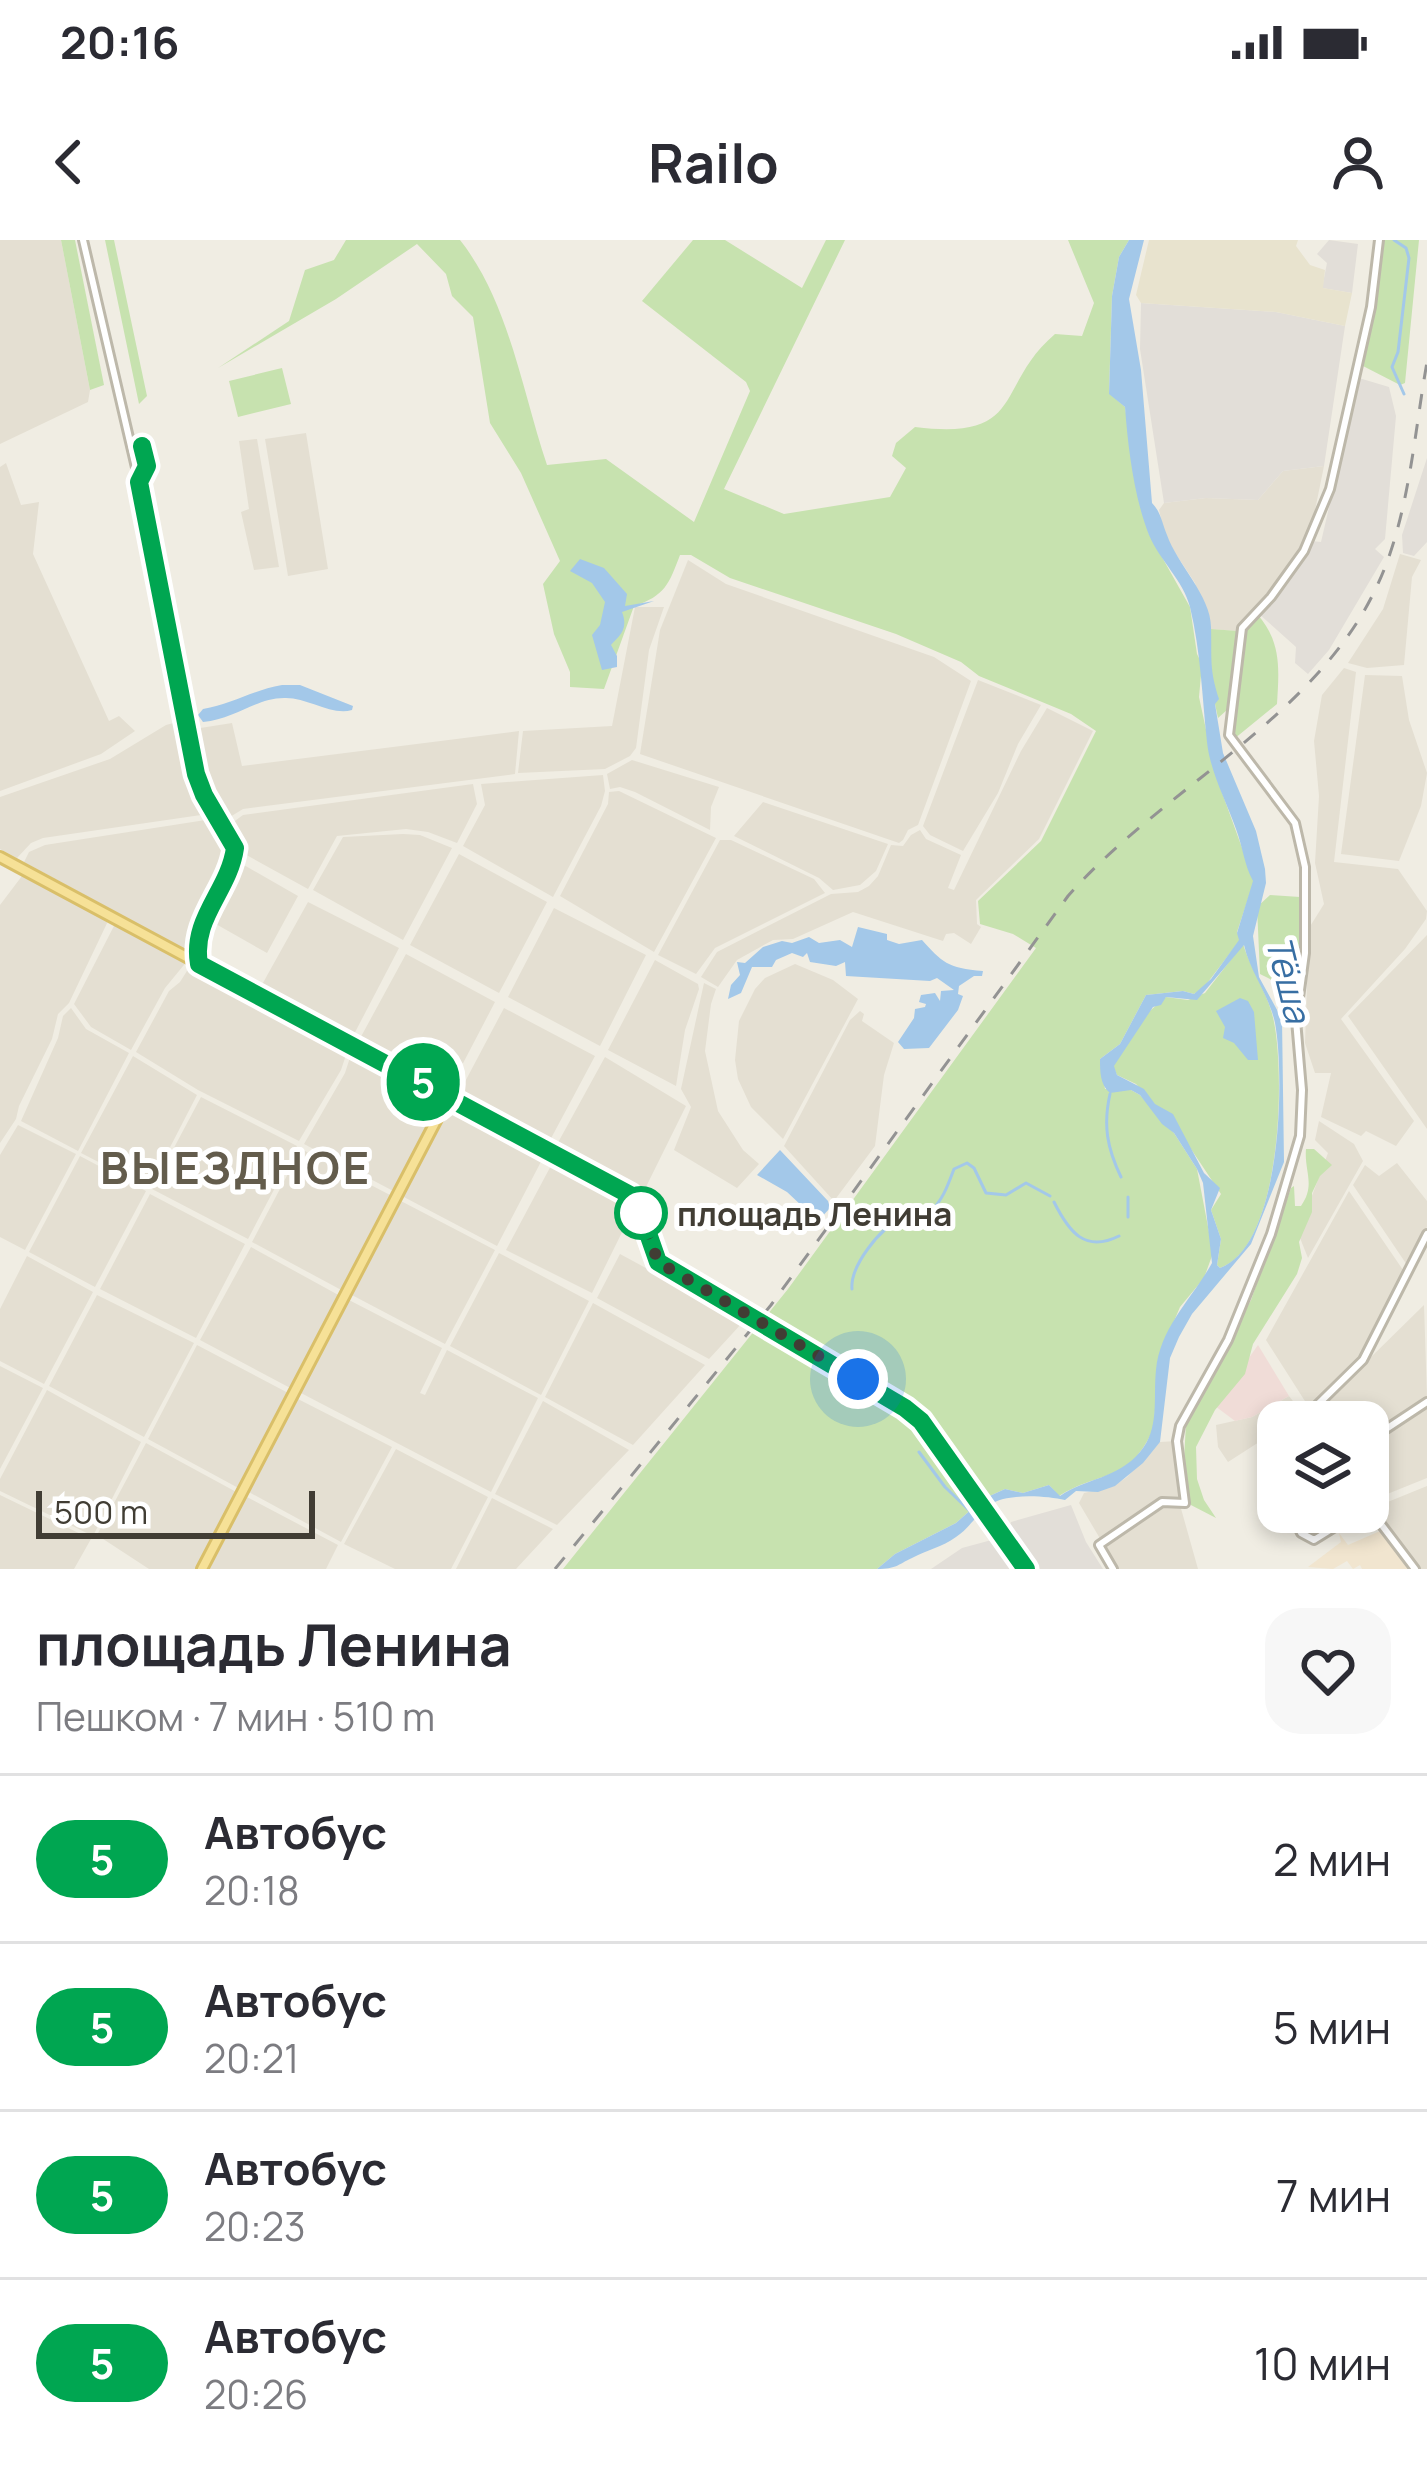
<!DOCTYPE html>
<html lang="ru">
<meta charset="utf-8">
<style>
body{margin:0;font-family:Manrope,sans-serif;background:#f7f7f7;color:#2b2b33;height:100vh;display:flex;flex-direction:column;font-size:45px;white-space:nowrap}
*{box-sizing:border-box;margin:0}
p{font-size:39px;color:#7c7c81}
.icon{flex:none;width:66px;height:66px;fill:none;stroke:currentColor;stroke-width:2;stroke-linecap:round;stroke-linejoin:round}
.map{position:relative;height:1329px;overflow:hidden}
.sheet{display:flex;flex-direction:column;background:#fff;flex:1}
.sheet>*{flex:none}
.badge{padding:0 24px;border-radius:39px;font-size:42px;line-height:78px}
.tools{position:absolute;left:1257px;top:1161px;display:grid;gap:24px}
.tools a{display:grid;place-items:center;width:132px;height:132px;border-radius:24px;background:#fff;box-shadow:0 6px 18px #0003;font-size:60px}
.scale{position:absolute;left:36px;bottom:30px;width:279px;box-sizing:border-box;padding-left:12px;border:6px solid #413d34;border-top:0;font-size:33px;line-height:42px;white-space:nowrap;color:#413d34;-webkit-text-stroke:9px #fff;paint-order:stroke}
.you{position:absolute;width:60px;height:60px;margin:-30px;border:9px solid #fff;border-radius:50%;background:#1a73e8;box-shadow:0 0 0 18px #1a73e833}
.map>.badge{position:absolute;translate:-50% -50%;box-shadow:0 0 0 6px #fff}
.round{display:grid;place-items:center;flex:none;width:126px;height:126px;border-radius:36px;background:#f7f7f7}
.summary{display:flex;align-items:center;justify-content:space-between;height:204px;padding:0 36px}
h1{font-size:57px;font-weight:700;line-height:90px}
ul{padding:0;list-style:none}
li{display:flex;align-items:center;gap:36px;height:168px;padding:0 36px;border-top:3px solid #e1e1e2}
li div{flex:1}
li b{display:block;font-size:45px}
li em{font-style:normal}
li .badge{min-width:132px;font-weight:700;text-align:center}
.status{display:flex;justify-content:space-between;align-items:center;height:84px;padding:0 60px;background:#fff;direction:ltr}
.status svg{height:33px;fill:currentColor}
header{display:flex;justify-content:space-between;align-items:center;height:156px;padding:0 36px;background:#fff;font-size:54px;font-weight:700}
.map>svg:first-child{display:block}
.residential{fill:#e4dfd2}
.commercial{fill:#f1e5cf}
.industrial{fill:#e2ded8}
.education{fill:#e8e3ce}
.medical{fill:#f0dcd7}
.green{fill:#c7e2af}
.water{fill:#a3c8e9;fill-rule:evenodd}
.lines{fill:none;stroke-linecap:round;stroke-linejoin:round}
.stream{stroke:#a3c8e9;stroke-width:3}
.minor-casing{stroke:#bdb8aa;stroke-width:12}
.major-casing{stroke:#d9bf69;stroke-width:14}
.minor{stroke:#fff;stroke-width:6}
.major{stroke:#f6e197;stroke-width:8}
.rail{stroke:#939393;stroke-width:3;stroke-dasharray:15 15;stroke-linecap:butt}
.major-bridge-casing{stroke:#d9bf69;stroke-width:14;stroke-linecap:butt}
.major-bridge{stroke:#f6e197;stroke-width:8}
.line-casing{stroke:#fff;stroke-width:27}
.line{stroke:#00a651;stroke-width:18}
.walk{stroke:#413d34;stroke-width:12;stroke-dasharray:0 21.6}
.stop-dot{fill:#fff;stroke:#00a651;stroke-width:6}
.labels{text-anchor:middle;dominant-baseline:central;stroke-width:10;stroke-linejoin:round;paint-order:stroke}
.stop-label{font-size:33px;font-weight:bold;fill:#413d34;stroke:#fff;text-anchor:start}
.water-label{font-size:36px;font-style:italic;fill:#376ea3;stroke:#fff}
.district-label{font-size:45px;font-weight:bold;letter-spacing:3px;fill:#635c4c;stroke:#fff}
</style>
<div class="status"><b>20:16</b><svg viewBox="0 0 49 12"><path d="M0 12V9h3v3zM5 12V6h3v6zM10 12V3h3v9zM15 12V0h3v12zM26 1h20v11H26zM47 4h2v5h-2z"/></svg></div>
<header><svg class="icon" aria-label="back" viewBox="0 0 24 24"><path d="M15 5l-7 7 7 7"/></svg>Railo<svg class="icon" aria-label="person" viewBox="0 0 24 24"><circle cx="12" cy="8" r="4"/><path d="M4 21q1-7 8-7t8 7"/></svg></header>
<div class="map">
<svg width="1427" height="1329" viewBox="0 0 1427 1329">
<rect width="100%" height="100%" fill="#f0ede3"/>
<!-- residential -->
<path class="residential" d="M0,0H61L90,150L88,162L0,204Z
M306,193L328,329L288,336L265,199Z
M257,199L279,327L254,330L241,272L249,269L239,201Z
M6,223L21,265L39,262L33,314L109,481L119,476L135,491L101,514L0,551V227Z
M1324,226L1313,280L1300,313L1237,391L1211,389L1195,343L1166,299L1159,270L1164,263L1206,258L1258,260L1283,231Z
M1400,314L1421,320L1412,337L1404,425L1367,428L1348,423L1383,369Z
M688,320L726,344L934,417L971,441L918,585L908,590L903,600L899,603L640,514L660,390Z
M635,367H664L649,410L636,508L630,516L605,529L518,533L523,491L612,486Z
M1344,428L1356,432L1334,622L1398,629L1427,671L1426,679L1405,709L1341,779L1414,881L1396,906L1366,891L1361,896L1321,877L1331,833H1315L1305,803L1309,688L1324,664L1315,623L1319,556L1314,501L1322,455Z
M1365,435L1402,436L1409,480L1427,533L1421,566L1399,621L1341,614Z
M978,440L1041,465L1018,504L998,553L963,611L930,595L923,586Z
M1047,468L1093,491L1039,599L976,660L977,684L981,687L971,704L954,693L946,694L943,701L853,672L793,699L773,700L737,720L718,747L701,737L717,712L831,654L858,652L869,646L878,636L891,605L903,606L911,595L920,590L926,599L961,615L948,648L954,650L1021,511Z
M181,481L201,575L43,598L31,603L17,618L0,609V557L110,519L166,485Z
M232,483L242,526L519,491L515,534L243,569L225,580L204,540L194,489Z
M632,520L719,547L711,567L710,590L635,552L620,547L610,549L607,534Z
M603,535L605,551L601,566L553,657L463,606L485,565L481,544Z
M473,544L477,564L457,603L428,592L406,589L337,596L308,649L241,612L228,586L243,575Z
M619,551L716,598L654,712L560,656L608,564L609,552Z
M763,562L888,604L876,631L860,645L833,650L819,638L734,596Z
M212,579L232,608L229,626L184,709L24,622L29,612L45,605Z
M403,594L420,595L452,608L403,700L313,650L343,597Z
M720,600H731L814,639L825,653L715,708L696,734L658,715Z
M459,614L547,662L499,753L410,705Z
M237,621L298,656L267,713L207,679Z
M25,632L109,679L69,763L58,774L52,799L19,866L16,879L0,903V665Z
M308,662L399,708L351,800L259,750Z
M554,668L646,715L600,806L508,757Z
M116,682L188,720L165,748L131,810L91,787L74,764Z
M1427,695V889L1348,776Z
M406,714L495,762L448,852L357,804Z
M655,720L698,744L699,749L685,790L676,846L608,810Z
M192,723L349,806L341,830L299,901L198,850L136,812L169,751L180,742Z
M795,724L833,740L858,759L783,899L751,867L738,839L735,820L739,781L755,749L765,738Z
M704,743L716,749L711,764L705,811L718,871L743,910L759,924L737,948L674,910L691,867L681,849Z
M71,768L86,789L129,813L78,911L21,881L58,798L63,776Z
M504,768L595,816L548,904L458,855Z
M860,771L864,774L862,781L894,803L884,835L875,906L834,961L784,906L850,780Z
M353,808L446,859L397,953L304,904L345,833Z
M133,816L197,855L149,948L81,913Z
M605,817L686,866L642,955L555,908Z
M201,857L297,906L248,999L152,949Z
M451,862L545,914L497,1006L402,956Z
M1319,881L1354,904L1363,921L1308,1018L1298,993L1328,913L1315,900Z
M18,885L76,914L25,1010L0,997V915Z
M301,909L394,957L345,1052L252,1002Z
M80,916L146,951L95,1047L29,1012Z
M554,920L636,964L592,1053L506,1010Z
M1397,923L1427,961V987L1407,1025L1353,945L1365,925L1379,936Z
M1349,951L1403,1030L1360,1119L1310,1169L1266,1100Z
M150,954L245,1004L196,1098L100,1049Z
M399,960L495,1010L445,1104L350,1054Z
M251,1007L342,1057L294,1150L200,1100Z
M499,1013L589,1061L541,1155L450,1106Z
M620,1014L716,1066L743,1082L709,1119L597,1058Z
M27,1016L93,1052L44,1144L0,1121V1069Z
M97,1055L194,1103L144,1197L49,1146Z
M347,1059L442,1108L420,1153L425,1155L447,1110L538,1158L491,1252L299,1152Z
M593,1063L705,1125L633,1205L545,1157Z
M1424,1065L1427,1157L1368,1197V1182H1318L1313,1174Z
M197,1105L292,1155L242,1250L148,1199Z
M0,1126L43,1148L0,1229Z
M47,1150L141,1202L93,1296L0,1251V1239Z
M1289,1156L1303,1174L1290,1182H1278V1190L1228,1222L1218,1207L1216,1185L1252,1177Z
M296,1158L392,1207L341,1302L247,1251Z
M543,1161L629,1210L557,1285L495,1254Z
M1427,1165V1238L1370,1261L1368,1205Z
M1177,1201L1180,1265L1198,1329H1118L1079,1263L1084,1253L1114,1246L1127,1237L1160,1202Z
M146,1203L240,1254L201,1329H149L97,1295Z
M396,1209L488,1257L451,1329H395L344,1304Z
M1427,1246V1329H1419L1373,1268Z
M0,1255L91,1299L74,1329H0Z
M245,1256L338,1305L326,1329H207Z
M492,1258L553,1289L516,1329H456Z"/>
<!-- commercial -->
<path class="commercial" d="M1380,1291L1410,1329H1362L1360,1325L1353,1329L1347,1321L1333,1329L1308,1327L1341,1302L1339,1293L1348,1305Z"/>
<!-- industrial -->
<path class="industrial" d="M1329,0L1358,4L1352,53L1322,48L1327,23L1317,14Z
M1141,63L1276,72L1345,86L1324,226L1283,231L1258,260L1206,258L1164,263L1140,109Z
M1359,138L1389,147L1396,176L1385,299L1375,309L1384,317L1329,410L1308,434L1295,423L1296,407L1258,373L1311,301L1321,302Z
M1427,218V302L1414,316L1403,313L1402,295Z
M1071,1265L1086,1302L1103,1329H1032L1007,1292L1011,1282Z
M999,1298L1019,1329H931L962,1308Z"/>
<!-- education -->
<path class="education" d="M1149,0H1298L1296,6L1310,25L1325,30L1323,48L1352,53L1345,86L1276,72L1141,63L1136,55Z"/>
<!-- medical -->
<path class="medical" d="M1258,1105L1289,1156L1252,1177L1235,1181L1215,1166Z"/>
<!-- green -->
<path class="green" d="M61,0H75L104,145L90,150Z
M105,0H114L147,156L139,164Z
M346,0H460C509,62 522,151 547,225L606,219L694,282L750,151L746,142L642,61L693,0H725L802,48L826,0H845L724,249L784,274L890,257L906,228L892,216L896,203L915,187C1027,201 994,146 1055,94L1082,96L1094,63L1068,0H1129L1119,17L1112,56L1109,153L1125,167L1138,254L1149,294L1190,367L1197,414L1202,424L1199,457L1216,536L1254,641L1237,692L1240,700L1205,746L1194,754L1183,751L1146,755L1120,804L1100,819L1105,849L1131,850L1140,855L1174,893L1197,929L1213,1013L1204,1038L1180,1067L1158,1119L1154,1187C1130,1244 1100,1230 1059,1256L1049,1245L1023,1253L1005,1249L983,1259L956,1283L895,1314L877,1329H563L788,1049L1036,708L1013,694L980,684L978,661L1041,601L1096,491L1071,474L979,436L961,422L896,394L730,338L691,315H680C669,344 665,356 634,366L604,449L570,447V432L554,394L543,344L560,321L521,233L490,183L473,77L452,56L446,34L417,4L336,59L218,128L289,81L305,30L334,20Z
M1381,0H1419L1405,143L1400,145L1363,126L1361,113Z
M282,128L291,164L238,177L229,141Z
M1257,374C1282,402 1279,430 1277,464L1234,499L1230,488L1237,461L1218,478L1209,436V394L1211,389L1238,391Z
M1270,655L1300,657L1298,752L1291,769L1270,739L1260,734L1257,667Z
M1243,704C1251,730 1269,755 1274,782C1285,836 1282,1006 1220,1028L1217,1025L1221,999L1211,970L1221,954L1179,891L1136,844L1117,835L1113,826L1145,775L1166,757L1188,760L1205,753Z
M1306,909H1314L1332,925L1320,936L1312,953V972L1299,1002L1302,1018L1297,1034L1253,1104L1245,1134L1215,1170L1196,1207L1197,1239L1204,1260L1216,1278L1189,1264L1184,1219L1186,1184L1251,1060L1291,948L1294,946L1295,966H1301C1316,945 1304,931 1306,909Z"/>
<!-- water -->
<path class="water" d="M1129,0H1144L1129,59L1141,130L1152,263C1161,272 1162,283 1167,295C1177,324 1211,356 1211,387C1212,419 1209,428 1219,459L1215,464L1223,513L1256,591L1265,629L1266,643L1253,696L1259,737L1282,779L1284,922L1251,1004L1192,1074L1179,1097L1170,1118L1160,1202L1143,1223L1115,1246L1098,1252L1076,1251L1065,1260C1046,1256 1009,1253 991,1264C977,1273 970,1288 956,1297C942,1307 927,1310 912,1318C897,1325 896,1329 877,1329L895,1314L956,1283L983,1259L1005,1249L1023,1253L1049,1245L1060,1256C1086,1238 1117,1239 1140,1212C1160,1189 1153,1158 1156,1130C1160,1087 1192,1059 1212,1023L1203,943L1197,929L1174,893L1162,884L1140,855L1131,850L1110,853C1100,845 1100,831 1100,819L1120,804L1146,755L1183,751L1194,754L1211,739L1239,700L1237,693L1253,641C1244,624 1243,608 1236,589C1226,561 1210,531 1207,502C1202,456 1201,413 1190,367C1183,340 1160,321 1149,295C1134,257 1128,208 1125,167L1109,154L1112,56L1119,17ZM1244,705C1250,732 1269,755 1275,783C1285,837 1282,1005 1220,1028L1217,1025L1221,999L1211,970L1220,948L1204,933L1173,874L1155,864L1144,849L1117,835L1114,826L1153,767L1161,765L1166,757L1197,760Z
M580,319L604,328L627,354L625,366L654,361L622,372C630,392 615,399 611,405L617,416V427L602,430L592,395L600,385L605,362L592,343L570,331Z
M282,445H300L353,466L352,470C332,476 308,458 286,458C257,457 236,479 203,482L198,475L203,469C232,464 253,450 282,445Z
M858,687L887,694V700L899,704L922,700C942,722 947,728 983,731L982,736H974L959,746L958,754L963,756L958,770L929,808L904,809L898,802L914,778L915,769L925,767L926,764L919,762L921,755L935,753L940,761L941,751L954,750L937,738L930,741L846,736L845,722L836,726L810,722L807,713L803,717L792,713L776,720L772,727H752L741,753L728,759L731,745L740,735L737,722L745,723L763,707L782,701L792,703L809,697L819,703L840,700L852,707Z
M1240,758L1248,761L1254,772L1258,820H1248L1234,803L1223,798L1225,787L1216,771Z
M780,910L828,961L830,968L818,981L787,952L757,935Z"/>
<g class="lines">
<!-- stream -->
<path class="stream" d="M1394,0L1406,8L1409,18L1398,112L1392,127L1404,154
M1110,854C1103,885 1107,908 1121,937
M1054,962C1069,992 1085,1013 1119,996
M1128,977V957
M852,1049C850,1026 880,988 901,979C912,975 920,980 930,972C943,960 948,945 954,929L967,923L974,928L986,953L1006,955L1026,943L1050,956
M919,1212L945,1247L972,1273"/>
<!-- minor casing -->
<g class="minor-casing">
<path id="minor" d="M83,0L137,232L196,534L204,555L235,608C228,651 190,678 199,724
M1313,1182L1308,1174L1363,1120L1427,994
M1368,1201L1427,1162
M1275,1240L1278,1246
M1368,1267L1415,1329
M1291,1272L1301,1293L1314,1300L1359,1272
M1113,1329L1099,1305L1162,1262L1185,1263L1177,1201L1180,1186L1228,1100L1271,994L1300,896L1302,850L1296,780L1305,713V627L1295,583L1229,495L1242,388L1271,357L1304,311L1330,249L1371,67L1379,0"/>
</g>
<!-- major casing -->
<g class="major-casing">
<path id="major" d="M0,617L630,955C650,975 643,1008 665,1027
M858,1139L921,1181L1026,1329
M202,1329L449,856"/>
</g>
<!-- minor -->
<use href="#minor" class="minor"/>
<!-- major -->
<use href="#major" class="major"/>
<!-- rail -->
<path class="rail" d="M555,1329L771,1065L1068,656C1163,548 1316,478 1377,346C1409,278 1414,195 1427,122"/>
<!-- major-bridge casing -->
<g class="major-bridge-casing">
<path id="major-bridge" d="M665,1027L858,1139"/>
</g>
<!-- major-bridge -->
<use href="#major-bridge" class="major-bridge"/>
</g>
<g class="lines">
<!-- line casing -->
<g class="line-casing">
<path id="line" d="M142,206L147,226L139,242L196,534L204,555L235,608C229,651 191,678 199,724L630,955L637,962L658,1022L905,1168L921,1181L1026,1329"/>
</g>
<!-- line -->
<use href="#line" class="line"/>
<!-- walk -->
<path class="walk" d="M641,973L658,1022L858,1139"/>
</g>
<!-- markers -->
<circle class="stop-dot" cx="641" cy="973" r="24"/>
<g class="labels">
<!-- stop labels -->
<g class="stop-label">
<text x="677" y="973">площадь Ленина</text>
</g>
<!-- water labels -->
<g class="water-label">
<text transform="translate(1289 739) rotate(76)">Тёша</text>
</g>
<!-- district labels -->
<g class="district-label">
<text x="236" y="927">ВЫЕЗДНОЕ</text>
</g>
</g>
</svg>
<div class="tools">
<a><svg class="icon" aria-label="layers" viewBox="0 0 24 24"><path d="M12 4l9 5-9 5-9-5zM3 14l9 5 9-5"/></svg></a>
</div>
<div class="scale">500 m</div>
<div class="you" style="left:858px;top:1139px"></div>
<b class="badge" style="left:423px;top:842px;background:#00a651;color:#fff">5</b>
</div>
<section class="sheet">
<div class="summary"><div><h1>площадь Ленина</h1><p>Пешком · 7 мин · 510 m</p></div><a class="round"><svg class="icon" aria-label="heart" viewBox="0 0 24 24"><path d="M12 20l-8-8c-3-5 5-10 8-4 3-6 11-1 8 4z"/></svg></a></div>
<ul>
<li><span class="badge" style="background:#00a651;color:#fff">5</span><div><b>Автобус</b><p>20:18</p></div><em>2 мин</em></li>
<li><span class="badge" style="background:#00a651;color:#fff">5</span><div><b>Автобус</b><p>20:21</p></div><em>5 мин</em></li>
<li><span class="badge" style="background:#00a651;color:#fff">5</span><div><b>Автобус</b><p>20:23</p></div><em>7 мин</em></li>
<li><span class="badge" style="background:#00a651;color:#fff">5</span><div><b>Автобус</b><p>20:26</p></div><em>10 мин</em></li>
</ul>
</section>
